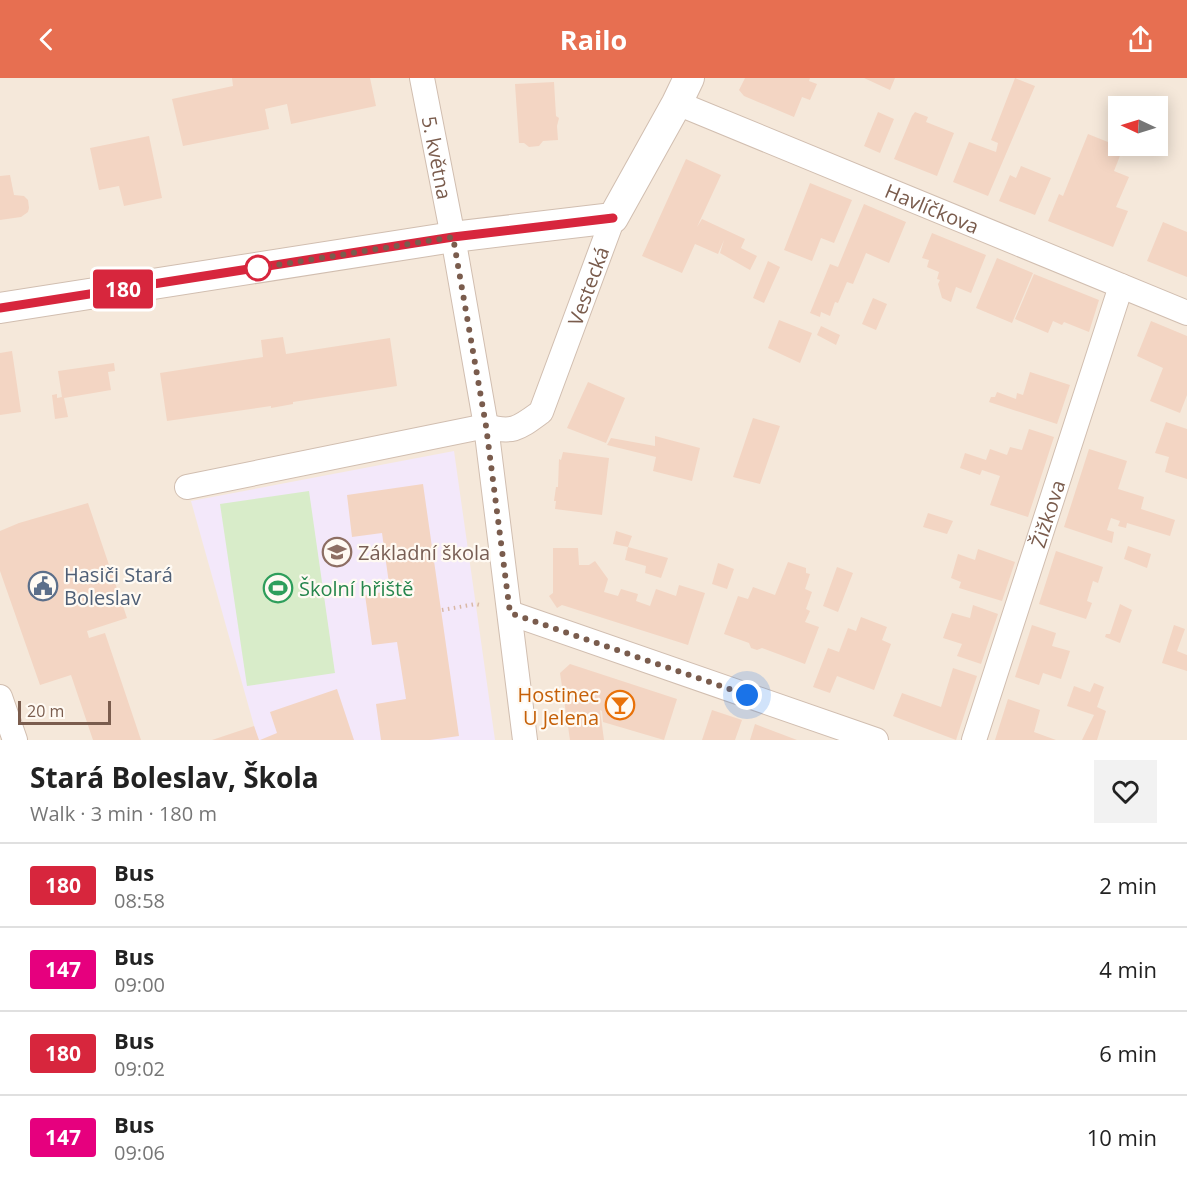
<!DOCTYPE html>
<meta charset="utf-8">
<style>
body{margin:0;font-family:"Open Sans",sans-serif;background:#f2f2f2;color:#222;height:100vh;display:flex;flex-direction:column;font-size:22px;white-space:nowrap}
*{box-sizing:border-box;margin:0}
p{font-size:20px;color:#767676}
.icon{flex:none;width:33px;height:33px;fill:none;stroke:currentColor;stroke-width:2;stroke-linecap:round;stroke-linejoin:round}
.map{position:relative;height:662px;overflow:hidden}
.sheet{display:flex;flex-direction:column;background:#fff;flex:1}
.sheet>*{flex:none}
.badge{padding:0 12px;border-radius:4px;font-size:21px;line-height:39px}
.needle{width:39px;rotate:274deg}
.tools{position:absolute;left:1108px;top:18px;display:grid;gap:12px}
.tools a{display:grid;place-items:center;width:60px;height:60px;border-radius:0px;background:#fff;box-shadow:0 3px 15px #0003;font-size:30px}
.scale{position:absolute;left:18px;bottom:15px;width:93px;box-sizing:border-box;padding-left:6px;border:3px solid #7a5c4d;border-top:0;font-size:16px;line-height:21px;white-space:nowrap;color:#7a5c4d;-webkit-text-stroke:4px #fffaf3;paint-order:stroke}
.you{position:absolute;width:30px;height:30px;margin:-15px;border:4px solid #fff;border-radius:50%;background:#1a73e8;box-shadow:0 0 0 9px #1a73e833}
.map>.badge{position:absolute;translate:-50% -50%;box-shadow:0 0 0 3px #fff}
.round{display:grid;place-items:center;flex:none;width:63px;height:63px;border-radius:0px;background:#f2f2f2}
.overview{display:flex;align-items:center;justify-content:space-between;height:102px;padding:0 30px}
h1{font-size:28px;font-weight:700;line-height:45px}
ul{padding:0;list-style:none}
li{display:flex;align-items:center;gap:18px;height:84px;padding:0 30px;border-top:2px solid #e0e0e0}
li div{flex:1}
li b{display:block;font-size:22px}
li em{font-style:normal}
li .badge{min-width:66px;font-weight:700;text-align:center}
header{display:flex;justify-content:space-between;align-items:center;height:78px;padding:0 30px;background:#e76f51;color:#fff;font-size:27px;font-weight:700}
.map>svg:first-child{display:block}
.residential{fill:#f5e8da;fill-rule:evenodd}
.education{fill:#f3e8fa}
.green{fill:#d8ecc9}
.building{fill:#f3d5c3}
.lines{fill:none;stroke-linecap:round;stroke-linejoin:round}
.minor-casing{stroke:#d1beb0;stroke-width:26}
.tertiary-casing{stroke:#d1beb0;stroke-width:32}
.path{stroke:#d9b8a5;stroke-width:4;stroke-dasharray:1.5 4.5;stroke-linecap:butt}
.minor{stroke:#fff;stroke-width:24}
.tertiary{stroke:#fff;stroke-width:30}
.line-casing{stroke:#fff;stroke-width:14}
.line{stroke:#d7263d;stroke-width:9}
.walk{stroke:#7a5c4d;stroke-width:6;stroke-dasharray:0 10.8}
.stop-dot{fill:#fff;stroke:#d7263d;stroke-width:3}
.labels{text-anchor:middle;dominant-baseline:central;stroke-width:4.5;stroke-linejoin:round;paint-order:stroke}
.street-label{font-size:20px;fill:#7a5c4d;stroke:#fffaf3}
.education-label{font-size:20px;fill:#785e54;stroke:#fffaf3;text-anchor:start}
.service-label{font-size:20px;fill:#4e5e75;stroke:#fffaf3;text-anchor:start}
.leisure-label{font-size:20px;fill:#27864d;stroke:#fffaf3;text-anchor:start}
.food-label{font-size:20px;fill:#c56008;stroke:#fffaf3;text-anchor:end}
</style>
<header><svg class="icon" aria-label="back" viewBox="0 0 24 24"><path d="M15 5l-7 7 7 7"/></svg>Railo<svg class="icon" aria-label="share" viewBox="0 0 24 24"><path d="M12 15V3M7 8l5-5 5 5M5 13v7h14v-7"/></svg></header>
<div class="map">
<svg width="1187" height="662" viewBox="0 0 1187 662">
<rect width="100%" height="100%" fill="#fdf6ec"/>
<!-- residential -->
<path class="residential" d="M0,0H1187V662H0ZM1119,28H1158V68H1119Z"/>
<!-- education -->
<path class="education" d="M454,373L495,662H258L191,423Z"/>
<!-- green -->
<path class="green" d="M309,413L335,595L247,608L220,426Z"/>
<!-- building -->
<path class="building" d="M232,0H370L376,28L291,46L287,26L265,31L269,51L183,68L172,21L233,8Z
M745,0H810L809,3L817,6L810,22L802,19L794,39L744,18L739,12Z
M864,0H895L890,12Z
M1015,0L1035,8L988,118L953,104L969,64L996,74L998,65L991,62Z
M554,4L556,38L559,40L557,48L558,62L543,63L539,68L529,69L524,65H519L515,6Z
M878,34L894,41L880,75L864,68Z
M915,34L928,39L926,44L954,55L937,98L894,81L912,38Z
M1088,56L1123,70L1114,93L1129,99L1116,129L1128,133L1113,169L1048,143L1059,116L1063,118Z
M149,58L162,120L124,128L119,108L99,112L90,70Z
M686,81L721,97L697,149L702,141L745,161L741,170L757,178L750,192L720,175L724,162L718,176L695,166L682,195L642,178Z
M1021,88L1051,100L1035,137L999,123L1010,97L1016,100Z
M10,97L14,117L24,118L28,122L29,130L28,134L21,139L0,142V98Z
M810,105L852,122L834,165L821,160L812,183L784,172Z
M864,126L906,144L889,185L866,175L853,206L847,204L838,225L835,224L830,238L821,234L820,239L810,235L830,186L838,189Z
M1163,144L1187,154V199L1147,183Z
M932,155L986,177L971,215L956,209L951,224L942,220L938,206L940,202L937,201L939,194L927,189L929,182L922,180Z
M997,180L1033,195L1012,245L976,230Z
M768,183L780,189L764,225L753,220Z
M1034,196L1099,222L1089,254L1064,244L1062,247L1053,243L1048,255L1015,241Z
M873,220L887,226L876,252L862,246Z
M779,242L812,255L800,285L768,270Z
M1151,243L1187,258V317L1180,335L1150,323L1163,290L1137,278Z
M821,248L840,257L836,267L817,257Z
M283,259L286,276L390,260L397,308L293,324V326L271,330V328L167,343L160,295L263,279L261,262Z
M12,273L21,334L0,337V275Z
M114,285L115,293L108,294L111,312L64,320L68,339L55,341L52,317L57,316V320L62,319L58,293Z
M1030,294L1070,307L1057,346L989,324L991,319H995L997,314L1016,321L1017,315L1023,317Z
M588,304L625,320L606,365L567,350Z
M753,340L780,348L760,406L733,399Z
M1166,344L1187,351V401L1165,394L1169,379L1155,375Z
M1029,351L1054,359L1028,439L990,427L1000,398L982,392L980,397L960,390L965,375L986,382L990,371L1007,377L1010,369L1022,372Z
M655,358L700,370L692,403L653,393L656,379L607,367L611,360L655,368Z
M1089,371L1127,383L1118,411L1144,419L1141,431L1175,442L1170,458L1127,445L1126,450L1118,448L1120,443L1111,440L1107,452L1114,454L1112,465L1064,449Z
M563,374L609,380L602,437L555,431L556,423H554L556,409H558L559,381L561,382Z
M423,406L459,658L430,662H381L376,626L406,621L397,564L372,567L365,517L390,513L382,455L352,459L347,417Z
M88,425L127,540L87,553L89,560L105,555L141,662H93L71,597L40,607L0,493V453L19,445Z
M928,435L953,443L947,456L923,449Z
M616,453L632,458L628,469L668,480L661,500L645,495L646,488L625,482L628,469L613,466Z
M1128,468L1151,476L1147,490L1124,481Z
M553,470H578L579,487H589L595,483L608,501L604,514L618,518L621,511L638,516L636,523L650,528L656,511L676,518L679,507L705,515L688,567L562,527L557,530L549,518L553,515Z
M978,471L1015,484L1002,523L959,510L961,504L951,500L958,476L975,482Z
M1056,473L1103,489L1098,505L1093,503L1087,523L1092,525L1086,541L1039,526Z
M788,484L806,490V495L810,496L805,511L812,514L806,531L810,533L805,544L819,549L805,586L762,570L757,572L751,570L749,565L724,556L738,518L748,521L753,509L775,517Z
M718,485L734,491L727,511L712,506Z
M837,489L853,495L838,534L823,528Z
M1120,526L1132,532L1120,565L1105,559L1106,556H1110Z
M973,527L998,536L981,586L957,578L962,566L943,560L952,535L970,540Z
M861,539L887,549L882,562L891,566L874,612L837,598L830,615L813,609L828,570L839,574L848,550L856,553Z
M1032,547L1056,555L1052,568L1070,573L1061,601L1043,595L1039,607L1015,599Z
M1174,547L1185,551L1177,573L1187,577V593L1162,585Z
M570,586L677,621L664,662L603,644L602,633L600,632L604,662H570L560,595Z
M953,590L977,598L956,662L893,638L902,615L941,629Z
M1094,605L1104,609L1097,629L1106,633L1097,662H1082L1094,637L1067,628L1074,608L1090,614Z
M337,611L354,662H260L277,655L270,634Z
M1008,621L1040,632L1034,654L1056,662H995Z
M712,632L742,642L735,662H702Z
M755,646L797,662H750Z
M254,648L259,662H212Z"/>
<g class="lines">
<!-- minor casing -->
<g class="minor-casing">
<g id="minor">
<path id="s1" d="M422,0L453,159L486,348L525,662"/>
<path id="s2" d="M677,25L1187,235"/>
<path id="s3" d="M187,409L486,348C513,356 519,350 541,334L613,140"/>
<path d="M510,535L876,662"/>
<path d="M0,619L15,662"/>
<path id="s4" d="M974,662L1121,208"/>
</g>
</g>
<!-- tertiary casing -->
<g class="tertiary-casing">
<path id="tertiary" d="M0,230L453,159L613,140L677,25L689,0"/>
</g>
<!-- path -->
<path class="path" d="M442,532L476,526L480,527"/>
<!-- minor -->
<use href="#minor" class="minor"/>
<!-- tertiary -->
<use href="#tertiary" class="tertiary"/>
</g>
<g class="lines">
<!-- line casing -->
<g class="line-casing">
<path id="line" d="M0,230L453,159L613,140"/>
</g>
<!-- line -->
<use href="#line" class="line"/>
<!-- walk -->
<path class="walk" d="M258,190L453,159L486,348L510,535L747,617"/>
</g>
<!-- icons -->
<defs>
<g id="school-ring" transform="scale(1.5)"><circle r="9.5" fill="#fffaf3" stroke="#8d6e63" stroke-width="1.5"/><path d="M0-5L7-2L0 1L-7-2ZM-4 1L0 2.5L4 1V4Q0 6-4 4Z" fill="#8d6e63"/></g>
<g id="civic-ring" transform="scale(1.5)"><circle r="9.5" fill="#fffaf3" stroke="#5c6f8a" stroke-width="1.5"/><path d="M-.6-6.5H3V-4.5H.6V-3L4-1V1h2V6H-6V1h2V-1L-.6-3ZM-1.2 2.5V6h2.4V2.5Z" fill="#5c6f8a"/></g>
<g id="stadium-ring" transform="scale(1.5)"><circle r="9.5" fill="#fffaf3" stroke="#2e9e5b" stroke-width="1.5"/><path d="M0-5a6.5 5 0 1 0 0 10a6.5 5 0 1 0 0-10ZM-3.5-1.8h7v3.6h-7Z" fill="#2e9e5b"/></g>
<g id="bar-ring" transform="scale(1.5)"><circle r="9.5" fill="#fffaf3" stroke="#e8710a" stroke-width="1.5"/><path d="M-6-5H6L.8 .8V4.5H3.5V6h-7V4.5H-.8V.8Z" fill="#e8710a"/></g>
</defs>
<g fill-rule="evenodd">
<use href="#school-ring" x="337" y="474"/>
<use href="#civic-ring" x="43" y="508"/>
<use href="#stadium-ring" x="278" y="510"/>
<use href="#bar-ring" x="620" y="627"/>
</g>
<!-- markers -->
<circle class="stop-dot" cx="258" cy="190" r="12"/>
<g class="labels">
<!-- street labels -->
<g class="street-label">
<text stroke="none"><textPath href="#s1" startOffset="81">5. května</textPath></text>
<text stroke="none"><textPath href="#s2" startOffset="276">Havlíčkova</textPath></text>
<text stroke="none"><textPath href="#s3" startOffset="500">Vestecká</textPath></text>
<text stroke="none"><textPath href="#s4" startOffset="238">Žižkova</textPath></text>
</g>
<!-- education labels -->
<g class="education-label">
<text x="358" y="474">Základní škola</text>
</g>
<!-- service labels -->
<g class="service-label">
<text x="64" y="496">Hasiči Stará<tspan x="64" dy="23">Boleslav</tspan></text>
</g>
<!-- leisure labels -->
<g class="leisure-label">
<text x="299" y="510">Školní hřiště</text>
</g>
<!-- food labels -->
<g class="food-label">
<text x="599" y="616">Hostinec<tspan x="599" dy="23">U Jelena</tspan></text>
</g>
</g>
</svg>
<div class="tools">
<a><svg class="needle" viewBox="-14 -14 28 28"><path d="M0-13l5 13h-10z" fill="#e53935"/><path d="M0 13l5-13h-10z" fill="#767676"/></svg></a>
</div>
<div class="scale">20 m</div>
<div class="you" style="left:747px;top:617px"></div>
<b class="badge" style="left:123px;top:211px;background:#d7263d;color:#fff">180</b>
</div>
<section class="sheet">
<div class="overview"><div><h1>Stará Boleslav, Škola</h1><p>Walk · 3 min · 180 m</p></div><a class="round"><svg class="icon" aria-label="heart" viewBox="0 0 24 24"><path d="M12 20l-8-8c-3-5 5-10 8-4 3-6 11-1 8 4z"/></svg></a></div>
<ul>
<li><span class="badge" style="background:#d7263d;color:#fff">180</span><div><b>Bus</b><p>08:58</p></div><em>2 min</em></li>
<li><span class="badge" style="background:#e6007e;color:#fff">147</span><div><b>Bus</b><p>09:00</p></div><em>4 min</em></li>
<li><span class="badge" style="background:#d7263d;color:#fff">180</span><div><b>Bus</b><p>09:02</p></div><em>6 min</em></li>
<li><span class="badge" style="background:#e6007e;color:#fff">147</span><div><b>Bus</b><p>09:06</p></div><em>10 min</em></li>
</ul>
</section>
